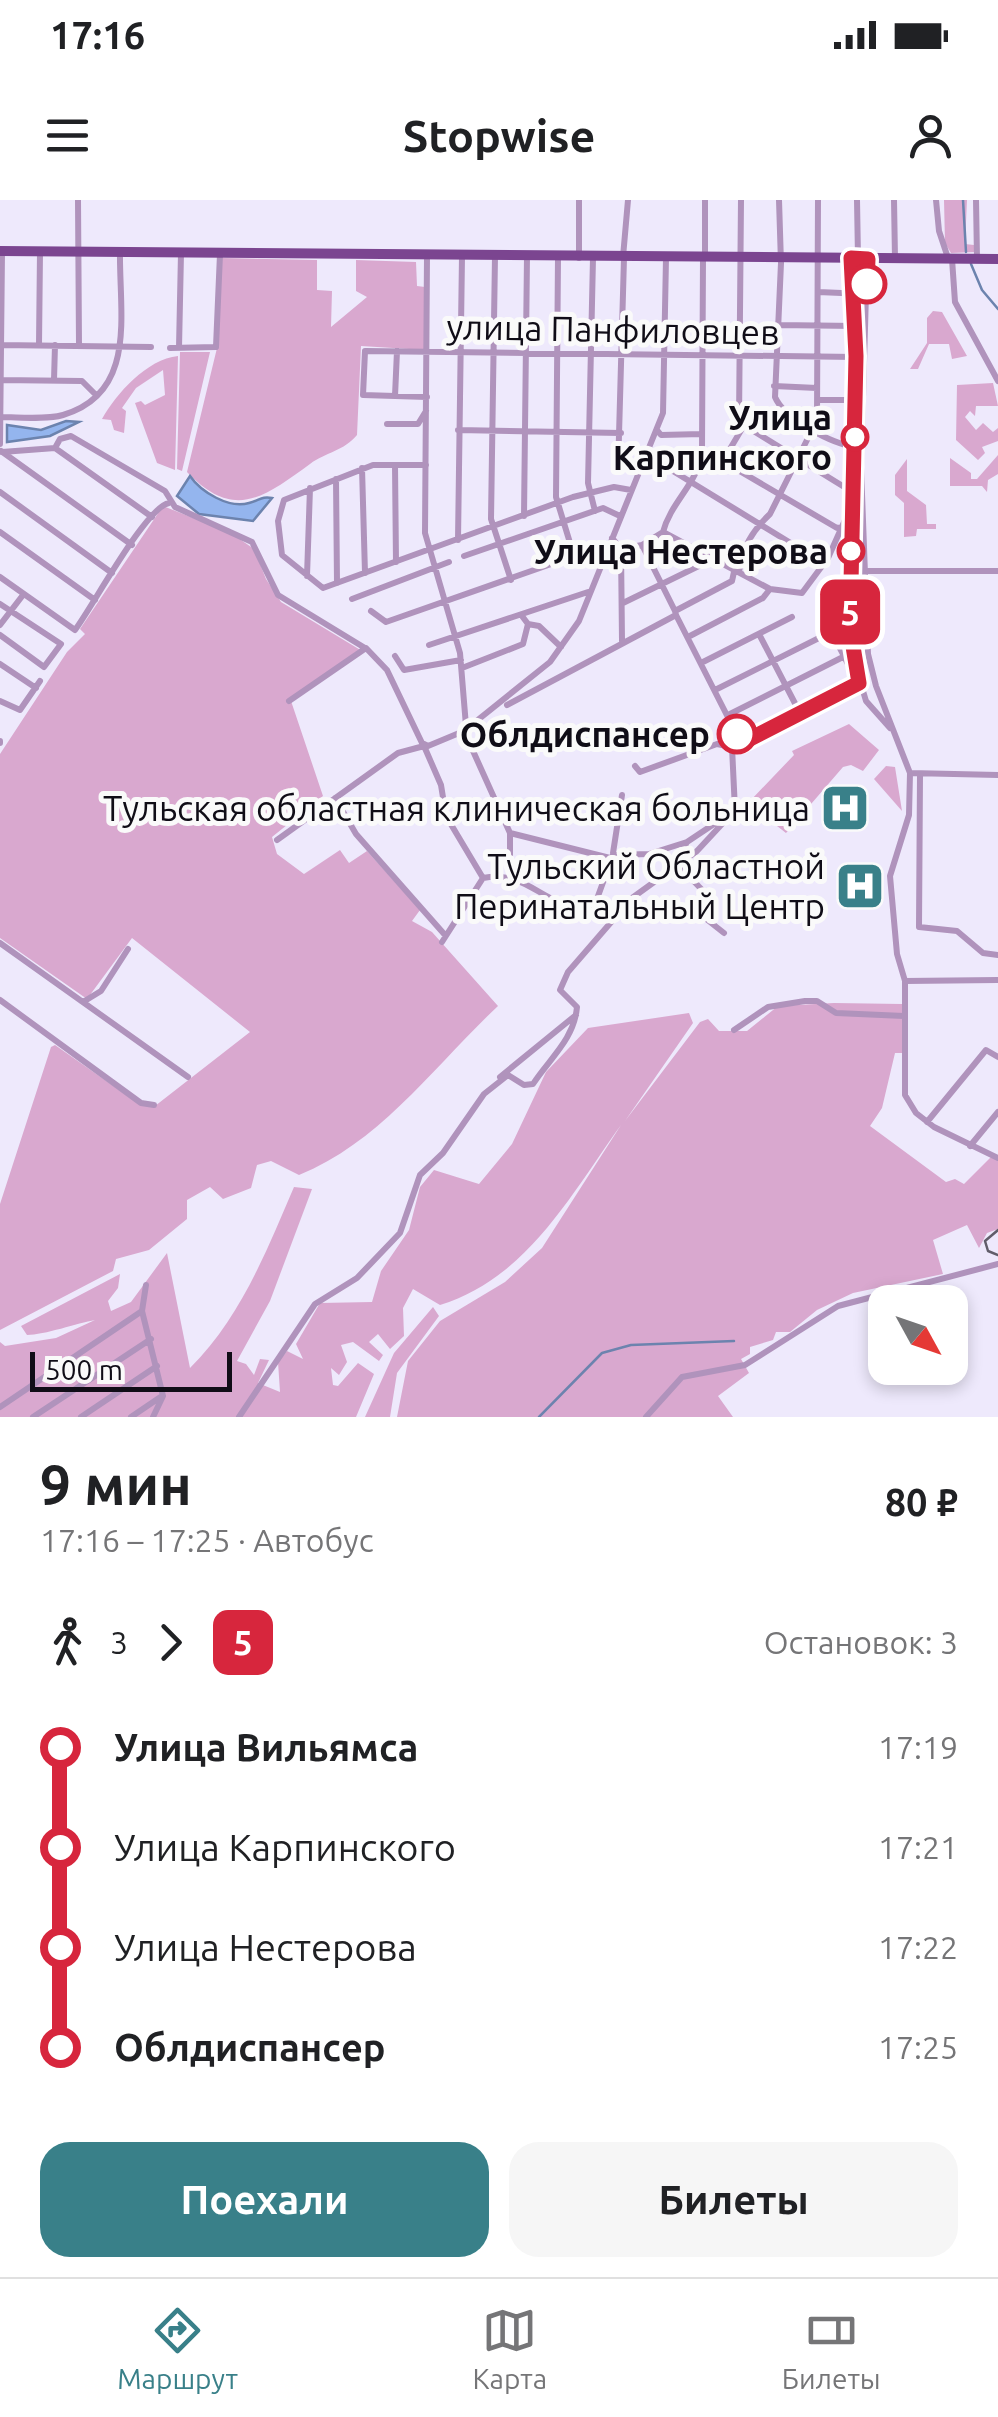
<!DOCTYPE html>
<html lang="ru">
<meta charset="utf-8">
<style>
body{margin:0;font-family:Ubuntu,sans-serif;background:#f6f6f6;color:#202124;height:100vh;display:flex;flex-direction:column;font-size:38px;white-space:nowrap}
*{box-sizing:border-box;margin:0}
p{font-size:32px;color:#757577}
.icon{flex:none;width:55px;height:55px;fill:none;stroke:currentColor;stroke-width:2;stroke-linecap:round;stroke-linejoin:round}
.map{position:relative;height:1217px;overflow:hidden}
.panel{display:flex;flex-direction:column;background:#fff;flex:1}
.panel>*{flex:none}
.badge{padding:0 20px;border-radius:15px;font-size:35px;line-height:65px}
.needle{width:65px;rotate:130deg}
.buttons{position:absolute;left:868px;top:1085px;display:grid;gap:20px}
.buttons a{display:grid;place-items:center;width:100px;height:100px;border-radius:20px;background:#fff;box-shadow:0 5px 15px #0003;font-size:50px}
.scale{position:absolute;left:30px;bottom:25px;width:202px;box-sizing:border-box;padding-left:10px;border:5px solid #100d17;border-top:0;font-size:28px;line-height:35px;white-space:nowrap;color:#100d17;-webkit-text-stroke:8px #fafafa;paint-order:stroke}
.map>.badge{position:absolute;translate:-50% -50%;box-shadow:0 0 0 5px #fff}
.legs{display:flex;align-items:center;gap:15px;height:110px;padding:0 40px;font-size:32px}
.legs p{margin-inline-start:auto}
.headline{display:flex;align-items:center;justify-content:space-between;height:170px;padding:0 40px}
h1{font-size:55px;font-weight:600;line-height:75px}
.primary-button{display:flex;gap:20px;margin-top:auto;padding:20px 40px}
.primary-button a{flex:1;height:115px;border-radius:30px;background:#398089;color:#fff;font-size:40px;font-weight:600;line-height:115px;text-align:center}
.primary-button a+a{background:#f6f6f6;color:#202124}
ul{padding:0 40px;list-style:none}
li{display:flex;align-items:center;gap:35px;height:100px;font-size:38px}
li i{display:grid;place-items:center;width:15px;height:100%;margin:0 12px;background:currentColor}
li i::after{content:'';width:25px;height:25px;margin:-12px;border:8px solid;border-radius:50%;background:#fff}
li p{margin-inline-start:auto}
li:first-child i{background:linear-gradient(#0000 50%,currentColor 0)}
li:last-child i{background:linear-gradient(currentColor 50%,#0000 0)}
.status{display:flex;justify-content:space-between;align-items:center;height:70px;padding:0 50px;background:#fff;direction:ltr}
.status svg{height:28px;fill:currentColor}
header{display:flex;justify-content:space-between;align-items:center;height:130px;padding:0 40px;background:#fff;font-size:45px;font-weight:600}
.tabs{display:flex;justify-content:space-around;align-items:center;height:140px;border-top:2px solid #e0e0e0;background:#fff;font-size:28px;color:#757577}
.tabs a{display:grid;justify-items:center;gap:5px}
.tabs .active{color:#398089}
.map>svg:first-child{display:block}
.green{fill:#d9a8cf}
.water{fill:#94b5ee;stroke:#6c83ae;stroke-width:2.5}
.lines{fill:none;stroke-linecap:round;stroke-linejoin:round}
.stream{stroke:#6c83ae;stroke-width:2.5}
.minor{stroke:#b093bc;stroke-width:6}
.major{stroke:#7b4590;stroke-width:10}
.tram{stroke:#615d6a;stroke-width:2.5}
.line-1-casing{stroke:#fff;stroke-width:22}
.line-1{stroke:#d7263d;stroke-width:15}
.stop-1-dot{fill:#fff;stroke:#d7263d;stroke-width:5}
.labels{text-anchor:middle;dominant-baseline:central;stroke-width:10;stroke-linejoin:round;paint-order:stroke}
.street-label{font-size:35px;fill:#100d17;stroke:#fafafa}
.stop-label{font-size:35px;font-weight:bold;fill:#100d17;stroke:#fafafa;text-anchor:end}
.poi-label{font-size:35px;fill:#100d17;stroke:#fafafa;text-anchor:end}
</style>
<div class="status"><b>17:16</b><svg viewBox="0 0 49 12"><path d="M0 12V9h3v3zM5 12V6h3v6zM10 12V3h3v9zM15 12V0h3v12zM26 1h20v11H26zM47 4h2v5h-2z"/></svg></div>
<header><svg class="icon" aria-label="menu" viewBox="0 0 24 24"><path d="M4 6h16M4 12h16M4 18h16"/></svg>Stopwise<svg class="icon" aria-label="person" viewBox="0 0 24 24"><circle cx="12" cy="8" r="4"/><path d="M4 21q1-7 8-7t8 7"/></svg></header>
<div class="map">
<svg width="998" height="1217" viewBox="0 0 998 1217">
<rect width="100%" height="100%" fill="#eee9fc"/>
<!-- green -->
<path class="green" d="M944,0H967L965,44L974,45L975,52L951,53L945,43Z
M222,58L317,60V90L332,91L331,127L367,97L356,91V60L416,62L417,86L425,87V150L361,146L357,235C344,251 326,252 310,264C263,298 234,321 187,272L217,148Z
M933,111L942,112L967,156L952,159L949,144H929L918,169H910L927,143V118Z
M180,152H210L182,271L177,269Z
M178,156L175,270L157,263L135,203L141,201L145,205L165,195L163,170L136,188L122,208L126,211L124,233L114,230L111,220L102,219C116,194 147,159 178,156Z
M993,183L998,206H976L975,216L970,211L965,217L976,230L983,223L993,232L998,228V241L982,247L985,253L978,260L956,240L957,185Z
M998,255V274L988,280L987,292L982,286H950V258L971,273V279H977Z
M907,259V291L926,305L927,324H936V329H917L916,336L904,337V303L895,295V275Z
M163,306L231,333L254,349L266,379L281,402L362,451L290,498L323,596L272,637L277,654L304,674L340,650L349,663L367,651L420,710L412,721L432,732L498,806C435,865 381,942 299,975L271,961L257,965L251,988L223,999L210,987L187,1000V1019L149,1050L116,1059L113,1071L0,1130V1004L51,847L55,845L139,904L155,906L250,832L132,738L87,799L0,738V554L67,452L85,434L80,429Z
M849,524L879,550L863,571L851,565L843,567L786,633L768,619L751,621L750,601L794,555L792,551Z
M886,566L895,567L902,611L874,579Z
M834,803L902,804L906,853H895L882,908L870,926L946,982L955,979L964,984L992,956L998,960V1029L987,1033L979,1048L967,1025L933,1040L943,1074L853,1093L817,1110L790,1132H776L773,1140L750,1147V1154L741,1159L749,1173L718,1196L733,1217H397L408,1161L440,1121L505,1082L542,1048L621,925C570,996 527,1078 440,1105L413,1089L403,1108L404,1136L390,1149L378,1134L369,1142L383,1155L379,1161L353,1142L341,1145L347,1162L339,1175L331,1168L333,1185L338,1186L358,1163L374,1174L356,1217H0V1142L5,1146L56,1138L95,1120C78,1123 44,1135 27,1135L21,1126L120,1074L118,1088L108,1101L111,1111L131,1102L167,1053L190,1168C241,1117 266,1052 294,987L312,989L270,1101L237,1161L246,1164L254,1175L260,1159L269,1160L258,1183L280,1192L278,1162L287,1151L303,1159L296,1144L320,1103L372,1102L381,1071L409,1030L420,987L434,970L479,984L512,944L546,872L588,828L689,813L693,823L625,921L700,822L708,819L719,831H747L778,806Z
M433,1107L439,1116L397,1173L390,1217H365L394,1153Z"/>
<!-- water -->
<path class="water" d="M66,221L79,222L50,236L7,242V225L41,230Z
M190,276C201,292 229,309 249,303C260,300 262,296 272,298L253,321L199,314L177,296Z"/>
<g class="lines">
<!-- stream -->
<path class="stream" d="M963,0L966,52
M971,64L982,90L998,109
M539,1217L602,1153L631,1145L734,1141"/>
<!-- minor -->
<path class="minor" d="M78,0L79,144
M579,0V58
M741,0L739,222L854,293
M779,0L781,63L775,197C784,219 832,244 856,247
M857,0L858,57
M894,0L895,58
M936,0L939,31L948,58
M976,0L977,58
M427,56L425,333L460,453L466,526
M495,56L491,319L511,380
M623,57L628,0
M705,57V0
M593,58L588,283L595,311
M703,58L702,249L837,328L851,325
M851,58L856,113L852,454L866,501L890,528
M867,59L861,267L868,454L876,486L910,573L909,615L890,676L897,754L905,781V895L916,913L934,927L998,958
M952,59L955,102L998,181
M818,92L865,94
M777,125L856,126
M0,145L151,147
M39,145L40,52
M170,148L216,147L220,54
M179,148L181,53
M0,180L82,181L97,196
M54,180L55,145
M774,186L817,188
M395,196L397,151
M427,197L363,195L365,151L856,157
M818,200H856
M0,217C19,217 45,220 63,215C138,193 119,113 120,52
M387,224H418L426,211
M458,230L621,233
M657,230L661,235L702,234
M0,244L2,52
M55,248L60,239L71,236L165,291L175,307L252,342L278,395L365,448
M1,251L132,345
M2,252L55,248L152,317
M724,259L743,227
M395,265L396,362
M426,265H373L284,300L278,321L282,355L323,388L573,297L614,287L631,290
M362,268L365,373
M668,268L825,364
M618,270L624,58
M336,279L337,383
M0,292L112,373
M524,316L527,56
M0,332L95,400
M663,332L770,389L802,393L828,358L849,311
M612,338L621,349L622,441
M458,340L462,56
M642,345L675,411
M621,349L642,345L663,332C671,301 700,282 702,249
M464,356L603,308L620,316
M867,371H998
M739,372C743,347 751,332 770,314L817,220L818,0
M307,376L310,288
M0,377L75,430C93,406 146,307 169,303
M352,399L449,362
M623,403L709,361
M0,404L61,444L44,467
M371,411L386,422L574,356L556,297L558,57
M676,415L741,543
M823,415L855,478
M528,424L539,426L561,447
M0,425L23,395
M759,434L800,513
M0,435L44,467
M688,437L763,398L770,389
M429,445L588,392
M395,456L404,470L461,460
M701,463L792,417
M0,464L36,488
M462,468L523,444L528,424L522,416
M715,490L831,432
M0,501L20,510L40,481
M289,501L366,448L387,470L422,543L428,546L464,531L550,462L579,421L663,213L666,58
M507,505L676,415L675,411L732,381L734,372
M728,515L843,457
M464,531L510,633V675
M0,541V543
M635,566L640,572L717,544L732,547
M910,573L998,575
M920,575L919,727L957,731L983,753L998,755
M335,598L356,634L445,735
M510,633L610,658
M277,640L398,553L424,546L441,585L446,616L483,678
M686,644L679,666L709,697L705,718L724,733
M613,653L622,595
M594,707L613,655L649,654L687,642L735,610L732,547L859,483
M594,707L614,718
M442,742L483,678C532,669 543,712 594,707
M0,743L188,877
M905,781L998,780
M0,800L141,903L154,905
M83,802L101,791L128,749
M734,830L768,807L805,801H817L836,813L904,816
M500,877L576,815
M927,922L986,850L998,857
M970,946L998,912
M146,1085L142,1111L163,1196L153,1217
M0,1207L142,1111
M33,1217L151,1139
M81,1217L157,1166
M131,1217L162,1196
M239,1217L315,1104L357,1078L400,1033L420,975L443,953L484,894L508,875L524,885L533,884C549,859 574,840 577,807L560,790L568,772L632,698L697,651L735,610
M646,1217L682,1177L745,1165L838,1106L998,1064"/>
<!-- major -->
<path class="major" d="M0,51L998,59"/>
<!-- tram -->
<path class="tram" d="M998,1030L985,1041L988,1051L998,1055"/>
</g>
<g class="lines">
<!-- line-1 casing -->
<g class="line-1-casing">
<path id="line-1" d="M737,534L742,543L859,483L850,428L856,156L851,58L868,59L867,84"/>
</g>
<!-- line-1 -->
<use href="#line-1" class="line-1"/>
</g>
<!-- icons -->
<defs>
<g id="hospital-square" transform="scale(2.5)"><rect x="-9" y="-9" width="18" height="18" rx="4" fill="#398089" stroke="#fafafa"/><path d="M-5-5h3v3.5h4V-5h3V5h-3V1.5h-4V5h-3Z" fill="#fff"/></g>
</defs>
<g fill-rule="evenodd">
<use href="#hospital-square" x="845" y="608"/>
<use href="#hospital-square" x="860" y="686"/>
</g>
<!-- markers -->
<g class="stop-1-dot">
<circle cx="867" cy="84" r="18"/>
<circle cx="855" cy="237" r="12"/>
<circle cx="851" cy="351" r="12"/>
<circle cx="737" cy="534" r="18"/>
</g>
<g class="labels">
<!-- street labels -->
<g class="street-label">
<text transform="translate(613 129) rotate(1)">улица Панфиловцев</text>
</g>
<!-- stop labels -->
<g class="stop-label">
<text x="832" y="217">Улица<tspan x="832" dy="40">Карпинского</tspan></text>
<text x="828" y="351">Улица Нестерова</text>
<text x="710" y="534">Облдиспансер</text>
</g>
<!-- poi labels -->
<g class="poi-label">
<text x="810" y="608">Тульская областная клиническая больница</text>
<text x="825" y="666">Тульский Областной<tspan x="825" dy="40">Перинатальный Центр</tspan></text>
</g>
</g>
</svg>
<div class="buttons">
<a><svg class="needle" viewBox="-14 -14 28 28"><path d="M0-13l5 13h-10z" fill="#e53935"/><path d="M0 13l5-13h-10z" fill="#757577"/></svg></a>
</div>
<div class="scale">500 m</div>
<b class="badge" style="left:850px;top:412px;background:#d7263d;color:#fff">5</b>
</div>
<section class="panel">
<div class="headline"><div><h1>9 мин</h1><p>17:16 – 17:25 · Автобус</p></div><b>80 ₽</b></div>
<div class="legs"><svg class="icon" aria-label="walk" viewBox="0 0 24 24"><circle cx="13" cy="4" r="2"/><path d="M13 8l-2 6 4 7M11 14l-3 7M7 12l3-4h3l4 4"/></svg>3<svg class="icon" aria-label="forward" viewBox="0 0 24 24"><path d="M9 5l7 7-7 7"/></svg><b class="badge" style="background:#d7263d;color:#fff">5</b><p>Остановок: 3</p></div>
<ul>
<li><i style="color:#d7263d"></i><b>Улица Вильямса</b><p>17:19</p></li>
<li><i style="color:#d7263d"></i><span>Улица Карпинского</span><p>17:21</p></li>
<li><i style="color:#d7263d"></i><span>Улица Нестерова</span><p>17:22</p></li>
<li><i style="color:#d7263d"></i><b>Облдиспансер</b><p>17:25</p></li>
</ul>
<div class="primary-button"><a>Поехали</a><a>Билеты</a></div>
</section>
<nav class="tabs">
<a class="active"><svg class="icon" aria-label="directions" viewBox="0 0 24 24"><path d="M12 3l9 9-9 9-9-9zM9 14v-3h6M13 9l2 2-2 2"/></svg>Маршрут</a>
<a><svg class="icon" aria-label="map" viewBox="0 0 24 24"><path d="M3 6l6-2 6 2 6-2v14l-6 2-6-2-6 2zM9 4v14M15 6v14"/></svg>Карта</a>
<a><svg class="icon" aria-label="tickets" viewBox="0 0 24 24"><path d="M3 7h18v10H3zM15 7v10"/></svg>Билеты</a>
</nav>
